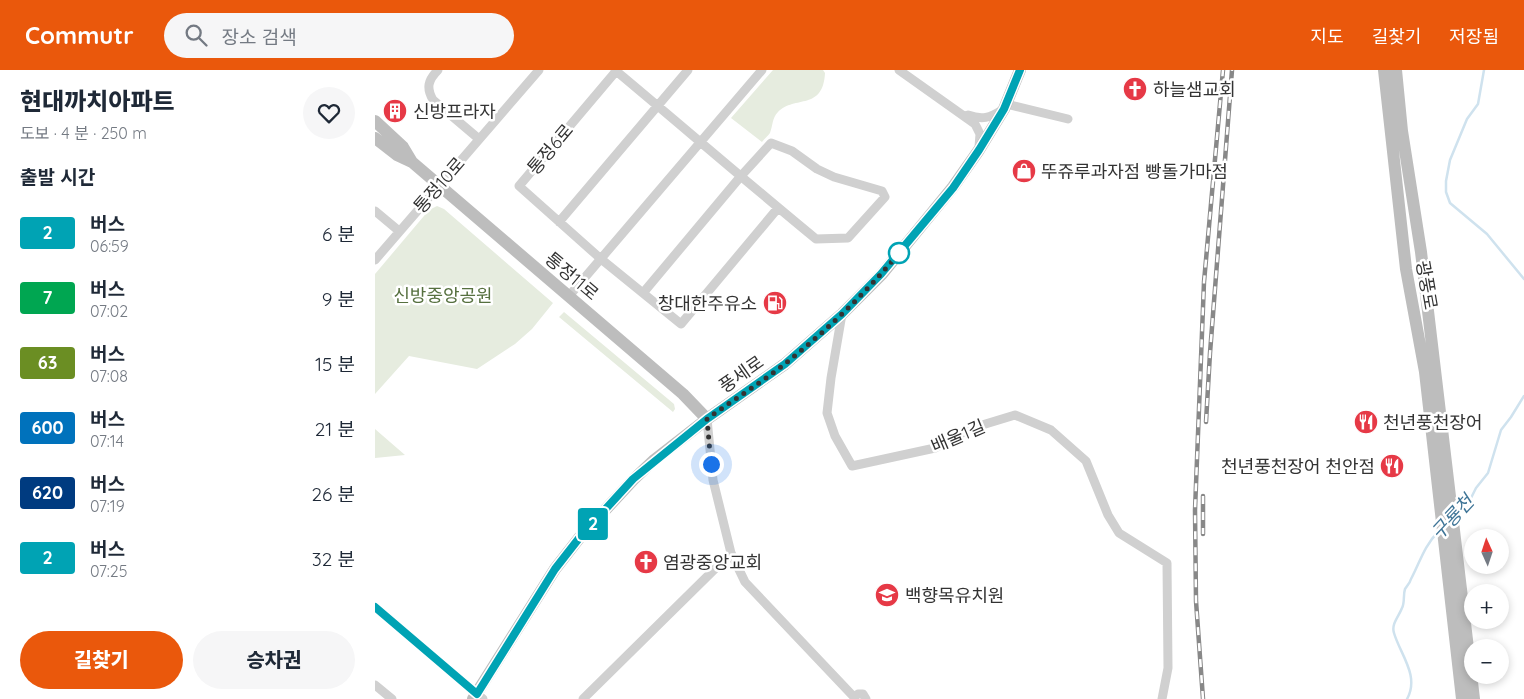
<!DOCTYPE html>
<html lang="ko">
<meta charset="utf-8">
<style>
body{margin:0;font-family:Quicksand,"Noto Sans KR",sans-serif;background:#f6f6f7;color:#1f2937;height:100vh;display:flex;flex-direction:column;font-size:19px;white-space:nowrap}
*{box-sizing:border-box;margin:0}
p{font-size:16px;color:#747a83}
.icon{flex:none;width:28px;height:28px;fill:none;stroke:currentColor;stroke-width:2;stroke-linecap:round;stroke-linejoin:round}
.map{position:relative;flex:1;overflow:hidden}
.details{display:flex;flex-direction:column;background:#fff;width:375px}
.details>*{flex:none}
.badge{padding:0 10px;border-radius:4px;font-size:18px;line-height:32px}
.needle{width:32px;rotate:357deg}
.controls{position:absolute;left:1089px;top:459px;display:grid;gap:10px}
.controls a{display:grid;place-items:center;width:45px;height:45px;border-radius:50%;background:#fff;box-shadow:0 2px 8px #0003;font-size:25px}
.you{position:absolute;width:25px;height:25px;margin:-12px;border:4px solid #fff;border-radius:50%;background:#1a73e8;box-shadow:0 0 0 8px #1a73e833}
.map>.badge{position:absolute;translate:-50% -50%;box-shadow:0 0 0 2px #fff}
h2{padding:0 20px;font-size:19px;line-height:45px}
.round{display:grid;place-items:center;flex:none;width:52px;height:52px;border-radius:26px;background:#f6f6f7}
.overview{display:flex;align-items:center;justify-content:space-between;height:85px;padding:0 20px}
h1{font-size:24px;font-weight:800;line-height:38px}
.primary-button{display:flex;gap:10px;margin-top:auto;padding:10px 20px}
.primary-button a{flex:1;height:58px;border-radius:30px;background:#ea580c;color:#fff;font-size:20px;font-weight:800;line-height:58px;text-align:center}
.primary-button a+a{background:#f6f6f7;color:#1f2937}
ul{padding:0;list-style:none}
li{display:flex;align-items:center;gap:15px;height:65px;padding:0 20px}
li div{flex:1}
li b{display:block;font-size:19px}
li em{font-style:normal}
li .badge{min-width:55px;font-weight:700;text-align:center}
header{display:flex;align-items:center;gap:30px;box-sizing:border-box;height:70px;padding:0 25px;background:#ea580c;color:#fff}
header strong{font-size:24px}
nav{display:flex;gap:28px;margin-inline-start:auto;font-size:18px}
.search{width:350px;height:45px;background:#f6f6f7;display:flex;align-items:center;gap:12px;box-sizing:border-box;padding:0 18px;border-radius:28px;color:#747a83;font-size:19px}
main{display:flex;flex:1;min-height:0}
.map>svg:first-child{display:block}
.green{fill:#e6ecdf}
.lines{fill:none;stroke-linecap:round;stroke-linejoin:round}
.stream{stroke:#cfe2ee;stroke-width:2.5}
.street{stroke:#d0d0d0;stroke-width:9}
.secondary{stroke:#bdbdbd;stroke-width:12}
.rail-casing{stroke:#888;stroke-width:4.5}
.rail{stroke:#fff;stroke-width:2.5;stroke-dasharray:8;stroke-linecap:butt}
.line-casing{stroke:#fff;stroke-width:11}
.line{stroke:#00a3b4;stroke-width:8}
.walk{stroke:#333;stroke-width:5;stroke-dasharray:0 9}
.stop-dot{fill:#fff;stroke:#00a3b4;stroke-width:2.5}
.labels{text-anchor:middle;dominant-baseline:central;stroke-width:5;stroke-linejoin:round;paint-order:stroke}
.poi-label{font-size:18px;fill:#333;stroke:#fff;text-anchor:start}
.street-label{font-size:18px;fill:#333;stroke:#fff}
.park-label{font-size:18px;fill:#56703f;stroke:#fff}
.water-label{font-size:19px;font-style:italic;fill:#3f7597;stroke:#fff}
</style>
<header>
<strong>Commutr</strong>
<div class="search"><svg class="icon" aria-label="search" viewBox="0 0 24 24"><circle cx="10" cy="10" r="6"/><path d="M15 15l6 6"/></svg>장소 검색</div>
<nav><a>지도</a><a>길찾기</a><a>저장됨</a></nav>
</header>
<main>
<section class="details">
<div class="overview"><div><h1>현대까치아파트</h1><p>도보 · 4 분 · 250 m</p></div><a class="round"><svg class="icon" aria-label="heart" viewBox="0 0 24 24"><path d="M12 20l-8-8c-3-5 5-10 8-4 3-6 11-1 8 4z"/></svg></a></div>
<h2>출발 시간</h2>
<ul>
<li><span class="badge" style="background:#00a3b4;color:#fff">2</span><div><b>버스</b><p>06:59</p></div><em>6 분</em></li>
<li><span class="badge" style="background:#00a651;color:#fff">7</span><div><b>버스</b><p>07:02</p></div><em>9 분</em></li>
<li><span class="badge" style="background:#6b8e23;color:#fff">63</span><div><b>버스</b><p>07:08</p></div><em>15 분</em></li>
<li><span class="badge" style="background:#0072bc;color:#fff">600</span><div><b>버스</b><p>07:14</p></div><em>21 분</em></li>
<li><span class="badge" style="background:#003b80;color:#fff">620</span><div><b>버스</b><p>07:19</p></div><em>26 분</em></li>
<li><span class="badge" style="background:#00a3b4;color:#fff">2</span><div><b>버스</b><p>07:25</p></div><em>32 분</em></li>
</ul>
<div class="primary-button"><a>길찾기</a><a>승차권</a></div>
</section>
<div class="map">
<svg width="1149" height="629" viewBox="0 0 1149 629">
<rect width="100%" height="100%" fill="#fff"/>
<!-- green -->
<path class="green" d="M398,0H448L450,3C448,41 420,25 403,42C397,48 398,55 395,63C393,66 389,69 387,72L356,48Z
M62,136L69,139L178,233L157,259L140,274L102,299L34,286L0,324V204L54,140Z
M189,242L299,334L300,339L298,342L184,247Z
M0,359L30,385L0,388Z"/>
<g class="lines">
<!-- stream -->
<path class="stream" d="M1109,0L1103,34L1092,49L1075,90L1071,111V122L1075,133L1112,164L1149,209
M1082,445L1093,434L1101,418L1113,403L1126,360L1136,347L1149,326
M1032,629C1045,606 1025,584 1019,563C1016,554 1024,546 1027,538C1030,532 1028,525 1030,519C1032,516 1035,513 1036,509C1045,492 1049,476 1063,462"/>
<!-- street -->
<path class="street" d="M63,0C53,10 51,18 58,30L104,69
M240,0C307,56 373,113 441,169L473,168L510,127L507,121L459,107L442,99L417,81L396,73L366,106L268,223
M242,0L144,116L226,189L306,254L403,138
M524,0L600,54L605,64L604,77
M631,34L693,49
M593,45C607,50 615,48 627,40
M0,141L24,161
M184,152L313,0
M0,190L164,0
M194,226L387,0
M467,244L456,308L452,343L460,366L477,396L560,378L594,359L640,345L676,360L711,391L733,445L744,463L792,493L793,598L787,629
M332,349L338,410L356,483L370,512L479,627
M0,537L108,629
M0,615L17,629
M479,627L483,624H488L491,629
M208,629L356,483"/>
<!-- secondary -->
<path class="secondary" d="M1009,0L1031,199L1050,302L1087,629
M1021,0L1027,61L1046,182L1099,629
M0,51L28,77L37,92
M0,68L22,85L37,92L308,324L332,349
M98,629L180,499L205,467L259,409L278,391L332,349L410,294L467,244L507,204L578,117L604,80L629,39L645,0"/>
<!-- rail casing -->
<g class="rail-casing">
<path id="rail" d="M831,352L835,283L857,0
M828,426V464
M828,629L821,531L820,440L829,212L848,0"/>
</g>
<!-- rail -->
<use href="#rail" class="rail"/>
</g>
<g class="lines">
<!-- line casing -->
<g class="line-casing">
<path id="line" d="M0,537L102,624L180,499L205,467L258,409L332,349L410,294L467,244L506,204L578,118L604,80L629,39L645,0"/>
</g>
<!-- line -->
<use href="#line" class="line"/>
<!-- walk -->
<path class="walk" d="M336,394L332,349C358,330 386,313 411,293C452,260 490,224 524,183"/>
</g>
<!-- icons -->
<defs>
<g id="church-disc" transform="scale(1.25)"><circle r="9.5" fill="#e63946" stroke="#fff"/><path d="M-1.2-6h2.4v3.5h3.3v2.4h-3.3V6h-2.4V-.1h-3.3v-2.4h3.3Z" fill="#fff"/></g>
<g id="building-disc" transform="scale(1.25)"><circle r="9.5" fill="#e63946" stroke="#fff"/><path d="M-4-6H4V6H1V3H-1V6H-4ZM-2.5-4.3h1.7v1.8h-1.7ZM.8-4.3h1.7v1.8H.8ZM-2.5-1h1.7V.8h-1.7ZM.8-1h1.7V.8H.8Z" fill="#fff"/></g>
<g id="shop-disc" transform="scale(1.25)"><circle r="9.5" fill="#e63946" stroke="#fff"/><path d="M-5-2.5h2.3a2.7 3.5 0 0 1 5.4 0H5L5.5 6h-11ZM-1.5-2.5h3a1.5 2.3 0 0 0-3 0Z" fill="#fff"/></g>
<g id="fuel-disc" transform="scale(1.25)"><circle r="9.5" fill="#e63946" stroke="#fff"/><path d="M-5.5-6h7V0h2V4h1.3V-2.5L3-4.5l.8-.8L6-3V5H2.5V1h-1V6h-7ZM-4.2-4.7v3.2H.2V-4.7Z" fill="#fff"/></g>
<g id="restaurant-disc" transform="scale(1.25)"><circle r="9.5" fill="#e63946" stroke="#fff"/><path d="M-5-6h1v4h1v-4h1v4h1v-4h1v5L-1.5 .5V6h-2V.5L-5-1ZM5-6V6H3V1.5H1.5Q1.5-4 5-6Z" fill="#fff"/></g>
<g id="school-disc" transform="scale(1.25)"><circle r="9.5" fill="#e63946" stroke="#fff"/><path d="M0-5L7-2L0 1L-7-2ZM-4 1L0 2.5L4 1V4Q0 6-4 4Z" fill="#fff"/></g>
</defs>
<g fill-rule="evenodd">
<use href="#church-disc" x="760" y="19"/>
<use href="#building-disc" x="20" y="41"/>
<use href="#shop-disc" x="649" y="101"/>
<use href="#fuel-disc" x="400" y="233"/>
<use href="#restaurant-disc" x="991" y="352"/>
<use href="#restaurant-disc" x="1017" y="396"/>
<use href="#church-disc" x="271" y="492"/>
<use href="#school-disc" x="512" y="525"/>
</g>
<!-- markers -->
<circle class="stop-dot" cx="524" cy="183" r="10"/>
<g class="labels">
<!-- poi labels -->
<g class="poi-label">
<text x="778" y="19">하늘샘교회</text>
<text x="38" y="41">신방프라자</text>
<text x="666" y="101">뚜쥬루과자점 빵돌가마점</text>
<text x="382" y="233" text-anchor="end">창대한주유소</text>
<text x="1008" y="352">천년풍천장어</text>
<text x="1000" y="396" text-anchor="end">천년풍천장어 천안점</text>
<text x="288" y="492">염광중앙교회</text>
<text x="530" y="525">백향목유치원</text>
</g>
<!-- street labels -->
<g class="street-label">
<text transform="translate(175 79) rotate(-50)">통정6로</text>
<text transform="translate(64 115) rotate(-49)">통정10로</text>
<text transform="translate(197 206) rotate(40)">통정11로</text>
<text transform="translate(1052 215) rotate(80)">광풍로</text>
<text transform="translate(366 304) rotate(-35)">풍세로</text>
<text transform="translate(583 366) rotate(-23)">배울1길</text>
</g>
<!-- park labels -->
<g class="park-label">
<text x="68" y="225">신방중앙공원</text>
</g>
<!-- water labels -->
<g class="water-label">
<text transform="translate(1077 447) rotate(-47)">구룡천</text>
</g>
</g>
</svg>
<div class="controls">
<a><svg class="needle" viewBox="-14 -14 28 28"><path d="M0-13l5 13h-10z" fill="#e53935"/><path d="M0 13l5-13h-10z" fill="#747a83"/></svg></a>
<a>+</a>
<a>−</a>
</div>
<div class="you" style="left:336px;top:394px"></div>
<b class="badge" style="left:218px;top:454px;background:#00a3b4;color:#fff">2</b>
</div>
</main>
